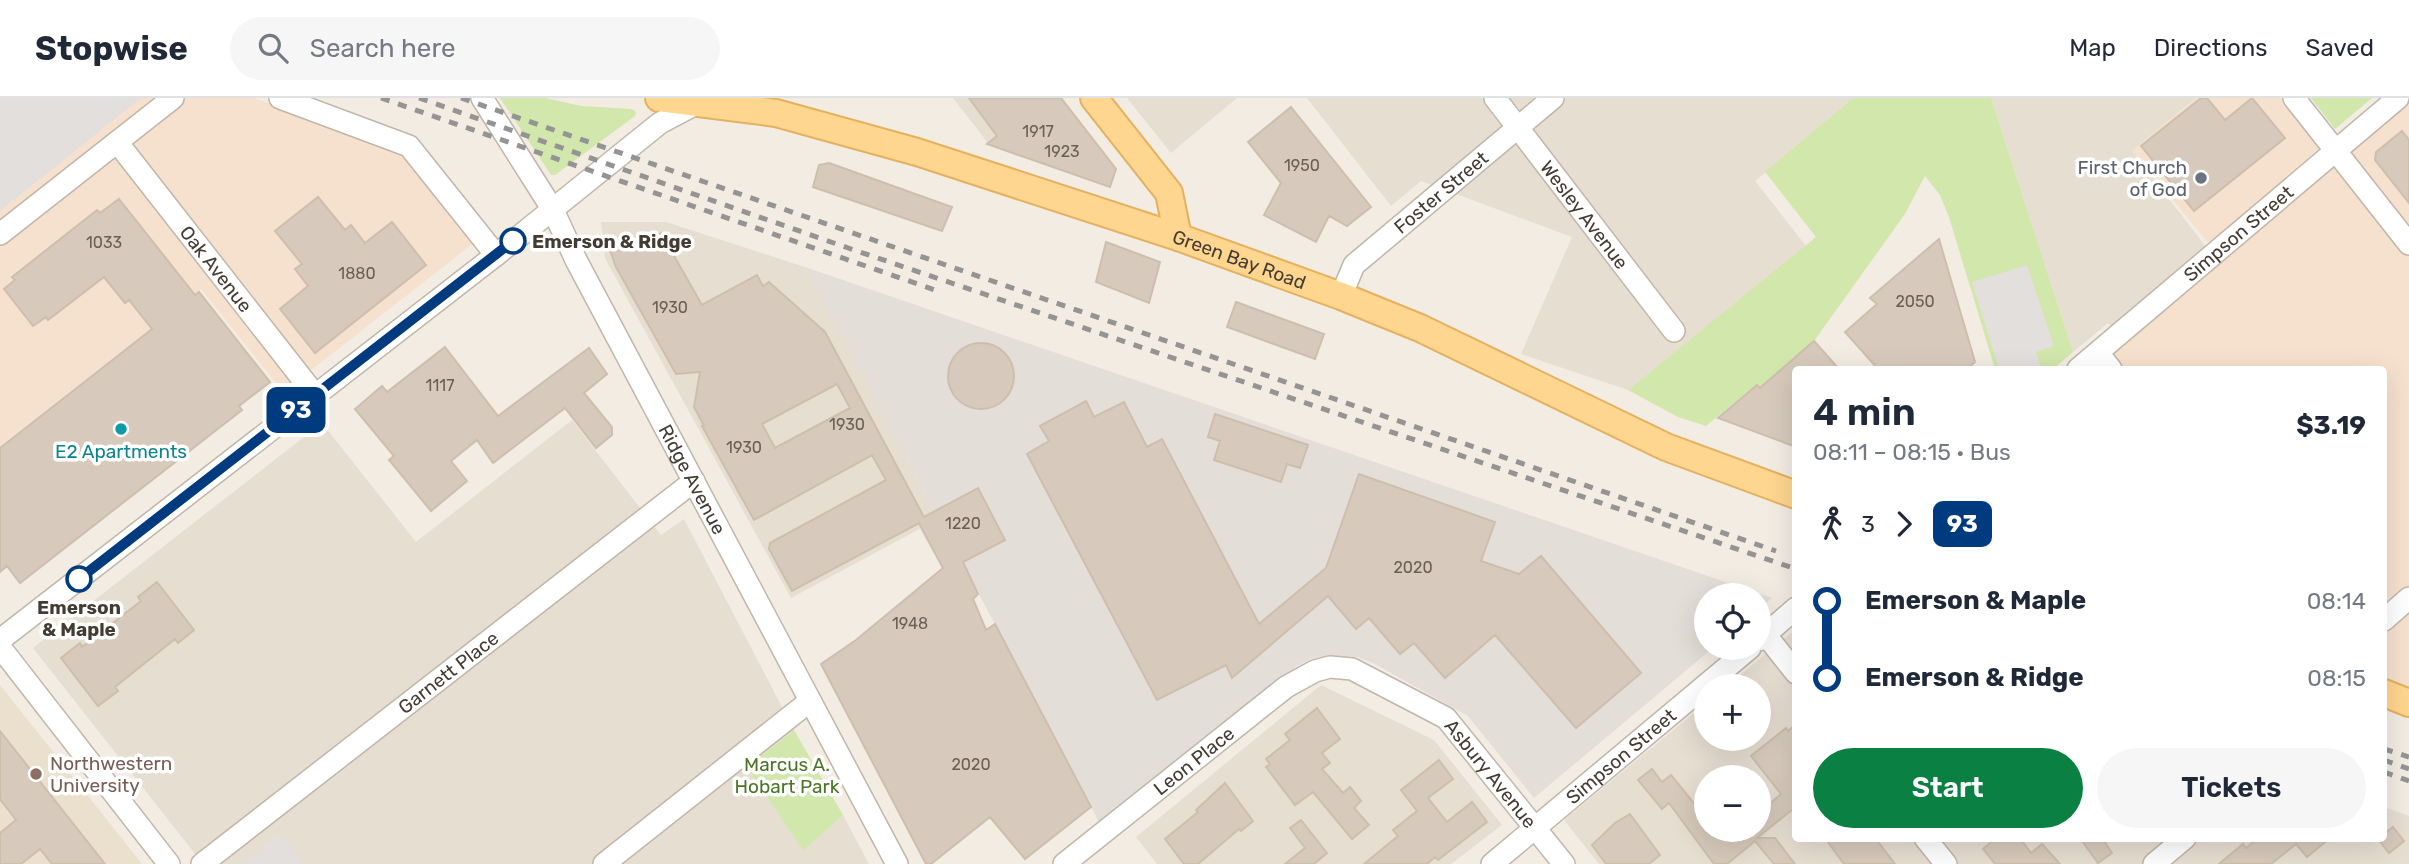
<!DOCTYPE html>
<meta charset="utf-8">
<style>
body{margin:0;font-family:Rubik,sans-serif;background:#f6f6f7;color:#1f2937;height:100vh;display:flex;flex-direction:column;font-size:26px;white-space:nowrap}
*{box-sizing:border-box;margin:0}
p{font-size:23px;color:#747a83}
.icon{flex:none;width:38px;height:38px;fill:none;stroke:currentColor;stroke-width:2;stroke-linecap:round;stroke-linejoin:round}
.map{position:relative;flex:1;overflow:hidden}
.details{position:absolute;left:1792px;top:268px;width:595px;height:476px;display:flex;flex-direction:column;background:#fff;border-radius:7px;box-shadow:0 7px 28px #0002}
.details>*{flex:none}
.badge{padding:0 14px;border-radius:10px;font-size:24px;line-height:46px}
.tools{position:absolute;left:1694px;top:485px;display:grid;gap:14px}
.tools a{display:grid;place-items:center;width:77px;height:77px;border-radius:50%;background:#fff;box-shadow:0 7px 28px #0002;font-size:35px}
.map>.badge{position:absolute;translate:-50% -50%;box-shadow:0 0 0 4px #fff}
.legs{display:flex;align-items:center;gap:10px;height:77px;padding:0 21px;font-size:23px}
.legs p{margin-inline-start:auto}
.overview{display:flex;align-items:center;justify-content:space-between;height:119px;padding:0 21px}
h1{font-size:38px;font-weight:600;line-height:52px}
.button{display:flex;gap:14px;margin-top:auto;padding:14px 21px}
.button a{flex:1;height:80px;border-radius:42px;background:#0b8043;color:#fff;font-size:28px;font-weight:600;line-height:80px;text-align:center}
.button a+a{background:#f6f6f7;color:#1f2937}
ul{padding:0 21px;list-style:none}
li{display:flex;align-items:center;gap:24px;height:77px;font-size:26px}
li i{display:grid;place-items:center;width:10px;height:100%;margin:0 9px;background:currentColor}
li i::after{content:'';width:18px;height:18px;margin:-9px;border:5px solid;border-radius:50%;background:#fff}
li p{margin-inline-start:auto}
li:first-child i{background:linear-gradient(#0000 50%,currentColor 0)}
li:last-child i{background:linear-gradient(currentColor 50%,#0000 0)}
header{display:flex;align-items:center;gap:42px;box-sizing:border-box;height:98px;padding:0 35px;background:#fff;border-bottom:2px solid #e0e1e3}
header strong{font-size:33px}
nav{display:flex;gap:38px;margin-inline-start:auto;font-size:24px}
.search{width:490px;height:63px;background:#f6f6f7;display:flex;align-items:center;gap:18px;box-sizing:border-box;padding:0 24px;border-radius:38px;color:#747a83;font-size:26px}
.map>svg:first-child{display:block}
.residential{fill:#e6ded1;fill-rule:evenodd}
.commercial{fill:#f5e1cd}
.industrial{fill:#e4ded8}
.education{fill:#ebe0cd}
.green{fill:#d1e7ab}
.parking{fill:#e2dfdc}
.building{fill:#d7cabc;stroke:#cebeac;stroke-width:2;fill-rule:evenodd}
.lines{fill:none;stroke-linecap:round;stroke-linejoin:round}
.minor-casing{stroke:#c0b6a9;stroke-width:24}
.major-casing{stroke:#e4b15f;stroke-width:30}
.minor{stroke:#fff;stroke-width:21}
.major{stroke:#ffd68f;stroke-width:26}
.rail{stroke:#949494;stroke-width:5;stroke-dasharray:9 9;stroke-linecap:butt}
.line-1-casing{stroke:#fff;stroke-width:16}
.line-1{stroke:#003b80;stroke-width:10}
.worship-dot{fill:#6b7280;stroke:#fff;stroke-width:2.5}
.stop-1-dot{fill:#fff;stroke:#003b80;stroke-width:3.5}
.culture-dot{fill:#0f9aa8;stroke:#fff;stroke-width:2.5}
.education-dot{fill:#8d6e63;stroke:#fff;stroke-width:2.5}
.labels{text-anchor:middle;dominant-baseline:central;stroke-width:7;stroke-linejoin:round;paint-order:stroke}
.number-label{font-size:16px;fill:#696055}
.worship-label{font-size:19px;fill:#5b616d;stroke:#fff;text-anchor:end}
.street-label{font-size:19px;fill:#443c33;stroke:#fff}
.stop-label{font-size:19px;font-weight:bold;fill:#443c33;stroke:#fff;text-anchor:start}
.culture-label{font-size:19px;fill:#0d838f;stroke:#fff}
.education-label{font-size:19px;fill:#785e54;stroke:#fff;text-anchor:start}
.park-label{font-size:19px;fill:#4b7527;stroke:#fff}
</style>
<header>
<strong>Stopwise</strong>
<div class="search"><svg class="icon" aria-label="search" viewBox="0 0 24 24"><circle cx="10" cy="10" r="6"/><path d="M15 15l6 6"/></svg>Search here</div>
<nav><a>Map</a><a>Directions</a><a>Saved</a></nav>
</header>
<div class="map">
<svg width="2409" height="766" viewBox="0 0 2409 766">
<rect width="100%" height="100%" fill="#f2ece3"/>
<!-- residential -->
<path class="residential" d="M953,0H1045L988,45Z
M1127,0H1237L1171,55Z
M1307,0H1853L1755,83L1806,148L1628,292L1521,256L1572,139L1421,83L1391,108Z
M1991,0H2196L2132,53L2281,246L2146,271L2108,225L2073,254Z
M601,124H666L808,170L938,421L791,500L605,160Z
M572,322L661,437L684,421L794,632L747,669L803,753L843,717L869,766H203L33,550L322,325L416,444Z
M1795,532L1796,740H2384V709L2409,718V766H1599L1564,722L1706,605V640H1759V588H1727ZM1706,679H1759V732H1706Z
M1321,587L1434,642L1502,727L1451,766H1157L1136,739Z"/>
<!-- commercial -->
<path class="commercial" d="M0,0H253L400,51L475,144L283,294L201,191L0,348Z
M2196,0H2293L2336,53L2398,0H2409V605L2384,595V271H2078L2216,154L2132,53Z"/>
<!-- industrial -->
<path class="industrial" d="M808,170L1772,500L1759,511V497H1706V550H1713L1534,700L1468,618L1373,565L1357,559L1327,558L1310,561L1297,568L1099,724L962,464L943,472L920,431L938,421Z"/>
<!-- education -->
<path class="education" d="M0,587L142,766H0Z"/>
<!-- green -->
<path class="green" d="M500,0H545L581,8L632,11L636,14L635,18L555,77H551Z
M1853,0H1991L2073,254L2053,271H1995L1949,119L1940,97L1925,78L1905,116L1814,243L1760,290L1756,287L1706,328L1678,319L1628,292L1816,139L1765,74Z
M2311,0H2372L2335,31Z
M794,632L843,717L803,753L747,669Z"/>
<!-- parking -->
<path class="parking" d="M0,0H141L0,113Z
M2027,167L2054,248L2036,254L2041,269L2039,271H1999L1972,184Z
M280,735L304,766H241Z"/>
<!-- building -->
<path class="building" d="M969,0H1061L1116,71L1110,89L987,46L997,38Z
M2201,0H2207L2225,22L2252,0L2285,40L2194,113L2141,48Z
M1291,9L1371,109L1347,128L1329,118L1316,144L1264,117L1281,85L1248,44Z
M2402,33L2409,42V105L2375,62L2376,54Z
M829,65L952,109L942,133L813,89L819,67Z
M318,99L345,132L351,127L365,145L392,124L426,167L315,255L280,211L308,188L295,171L302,166L275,133Z
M119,101L195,197L199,194L270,284L239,308L242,312L20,485L7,468L0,474V350L152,231L129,202L125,205L104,179L48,222L46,219L33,228L4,191L15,182L12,179L97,112L100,115Z
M661,135L702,207L757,177L763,188L769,184L825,234L924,419L978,390L1005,442L963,464L978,496L973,501L986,532L995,526L1091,709L1025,761L990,719L931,766H926L821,566L856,542L943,470L919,425L792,493L769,451L770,445L886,382L872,357L754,422L702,328H704L694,309L700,274L676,276L616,169L610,152L629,137L636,149ZM837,286L850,310L775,350L762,326Z
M1939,141L1975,264L1967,271H1878L1845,234L1877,206L1870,200Z
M1106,144L1160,164L1149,205L1096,184Z
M1236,204L1324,236L1315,261L1227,229Z
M1814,243L1839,271H1796V349L1718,320L1757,287L1760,290Z
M948 278a33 33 0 1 1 66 0a33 33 0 1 1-66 0Z
M445,249L498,318L589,250L607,276L584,295L612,329V337L596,350L565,310L493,365L477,342L451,363L467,383L431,413L389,362L394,358L355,311L382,288L387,294Z
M1086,303L1094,319L1124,304L1147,349L1162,341L1259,526L1326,470L1359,376L1495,424L1481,463L1519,476L1541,458L1641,575L1576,630L1495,537L1445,580L1414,545L1400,556L1369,520L1356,531L1328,498L1232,580L1226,567L1157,602L1027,356L1049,343L1040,328Z
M1215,316L1308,347L1300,370L1287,366L1281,384L1214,362L1220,343L1208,339Z
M157,484L194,532L178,545L175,541L115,589L118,593L98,608L61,560L80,545L82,549L141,503L138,499Z
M1317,610L1340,641L1322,655L1330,665L1322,671L1343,695L1350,689L1361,703L1354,710L1369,727L1352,741L1313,694L1295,707L1266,669L1270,666L1266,661L1290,642L1285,636Z
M1796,626V714L1793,711L1757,740H1775L1795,766H1774L1755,743L1727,766H1714L1669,705L1662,711L1638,682L1652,671L1662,684L1671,677L1706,720V732H1759V715L1781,696L1751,658L1786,630L1788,633Z
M0,633L105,766H52L40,751L21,766H0V735L16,722L0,701Z
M1439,662L1453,681L1428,700L1447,724L1472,704L1487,724L1438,762L1435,759L1427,766H1364L1398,738L1393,732L1417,713L1401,692Z
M1225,685L1253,723L1241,733L1239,731L1198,766H1184L1165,741L1198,714L1196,712Z
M1630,716L1660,757L1649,766H1606L1592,747L1615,725Z
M1301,722L1327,755L1314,766H1285L1305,750L1290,730Z
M2393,729L2404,743L2389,755L2378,741L2384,740V736Z
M1825,740H1875L1895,766H1844Z
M1996,740H2020L2031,755L2042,746L2060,766H1995L1983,751Z
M2080,740H2102L2112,755L2098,765Z
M2258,740H2330L2307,759L2296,746L2271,766H2219L2243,746L2246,750Z"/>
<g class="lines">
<!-- minor casing -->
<g class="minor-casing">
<g id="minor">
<path d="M280,0L409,48L496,157"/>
<path id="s1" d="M482,0L553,112L576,162L897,766"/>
<path id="s2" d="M1495,0L1674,233"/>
<path d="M2294,0L2409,146"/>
<path id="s3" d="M117,44L315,297"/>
<path d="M0,136L173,0"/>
<path id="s4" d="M1341,198L1354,167L1553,0"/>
<path d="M2098,255L2111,271"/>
<path id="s5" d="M2078,271L2398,0"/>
<path d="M2384,522L2409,500"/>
<path d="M1765,536L1796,575"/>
<path d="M0,542L496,157L660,25L698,5"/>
<path d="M1759,542L1796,510"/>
<path d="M0,549L169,766"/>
<path d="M1925,740L1946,766"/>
<path id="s6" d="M202,766L694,383"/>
<path d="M604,766L810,603"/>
<path id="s7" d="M1064,766L1286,589L1315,573L1330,569L1352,571L1446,620L1564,766"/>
<path id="s8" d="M1492,766L1750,550"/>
<path d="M2154,766L2185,740"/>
</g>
</g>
<!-- major casing -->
<g class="major-casing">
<g id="major">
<path id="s9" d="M659,0L776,15L917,54L1178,139L1341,198L1420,230L1666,349L1796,397"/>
<path d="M1094,0L1169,95L1178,139"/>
<path d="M2384,595L2409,605"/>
</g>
</g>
<!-- minor -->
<use href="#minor" class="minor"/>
<!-- major -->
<use href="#major" class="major"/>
<!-- rail -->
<path class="rail" d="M381,0L935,192
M419,0L851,151L1796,471
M461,0L1776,453
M2384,651L2409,659
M2384,662L2409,671
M2384,674L2409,683"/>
</g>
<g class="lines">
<!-- line-1 casing -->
<g class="line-1-casing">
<path id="line-1" d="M79,481L513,143"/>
</g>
<!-- line-1 -->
<use href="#line-1" class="line-1"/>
</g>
<!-- markers -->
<circle class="worship-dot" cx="2201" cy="80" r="7"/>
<g class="stop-1-dot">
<circle cx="513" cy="143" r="12"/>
<circle cx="79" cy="481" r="12"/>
</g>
<circle class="culture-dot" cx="121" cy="331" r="7"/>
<circle class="education-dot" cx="36" cy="676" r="7"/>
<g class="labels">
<!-- number labels -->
<g class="number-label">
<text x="1038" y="33">1917</text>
<text x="1062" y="53">1923</text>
<text x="1302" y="67">1950</text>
<text x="104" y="144">1033</text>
<text x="357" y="175">1880</text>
<text x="1915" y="203">2050</text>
<text x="670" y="209">1930</text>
<text x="440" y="287">1117</text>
<text x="847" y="326">1930</text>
<text x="744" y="349">1930</text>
<text x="963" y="425">1220</text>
<text x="1413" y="469">2020</text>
<text x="910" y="525">1948</text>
<text x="971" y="666">2020</text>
</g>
<!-- worship labels -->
<g class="worship-label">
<text x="2187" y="69">First Church<tspan x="2187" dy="22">of God</tspan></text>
</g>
<!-- street labels -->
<g class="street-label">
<text stroke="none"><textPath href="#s4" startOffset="147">Foster Street</textPath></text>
<text stroke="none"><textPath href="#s2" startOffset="147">Wesley Avenue</textPath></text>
<text stroke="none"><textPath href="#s5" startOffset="210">Simpson Street</textPath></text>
<text stroke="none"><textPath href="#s9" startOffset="604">Green Bay Road</textPath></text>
<text stroke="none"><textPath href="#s3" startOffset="161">Oak Avenue</textPath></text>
<text stroke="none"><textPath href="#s1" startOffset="436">Ridge Avenue</textPath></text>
<text stroke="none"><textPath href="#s6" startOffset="312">Garnett Place</textPath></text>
<text stroke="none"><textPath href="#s8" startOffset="168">Simpson Street</textPath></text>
<text stroke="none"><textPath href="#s7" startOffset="166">Leon Place</textPath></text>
<text stroke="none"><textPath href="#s7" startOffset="532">Asbury Avenue</textPath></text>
</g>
<!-- stop labels -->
<g class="stop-label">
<text x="532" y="143">Emerson &amp; Ridge</text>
<text x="79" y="509" text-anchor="middle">Emerson<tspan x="79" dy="22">&amp; Maple</tspan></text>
</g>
<!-- culture labels -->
<g class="culture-label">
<text x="121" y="353">E2 Apartments</text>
</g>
<!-- education labels -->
<g class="education-label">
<text x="50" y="665">Northwestern<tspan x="50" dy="22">University</tspan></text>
</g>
<!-- park labels -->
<g class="park-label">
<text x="787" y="666">Marcus A.<tspan x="787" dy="22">Hobart Park</tspan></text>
</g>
</g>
</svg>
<div class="tools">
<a><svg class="icon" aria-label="locate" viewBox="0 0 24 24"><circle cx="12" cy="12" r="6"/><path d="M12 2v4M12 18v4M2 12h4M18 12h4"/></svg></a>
<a>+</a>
<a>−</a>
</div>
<b class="badge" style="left:296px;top:312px;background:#003b80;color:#fff">93</b>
<section class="details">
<div class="overview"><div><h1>4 min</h1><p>08:11 – 08:15 · Bus</p></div><b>$3.19</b></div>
<div class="legs"><svg class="icon" aria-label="walk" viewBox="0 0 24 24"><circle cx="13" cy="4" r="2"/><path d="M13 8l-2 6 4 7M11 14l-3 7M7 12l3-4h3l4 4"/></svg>3<svg class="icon" aria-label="forward" viewBox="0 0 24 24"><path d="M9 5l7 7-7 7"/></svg><b class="badge" style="background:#003b80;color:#fff">93</b></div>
<ul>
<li><i style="color:#003b80"></i><b>Emerson &amp; Maple</b><p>08:14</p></li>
<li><i style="color:#003b80"></i><b>Emerson &amp; Ridge</b><p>08:15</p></li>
</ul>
<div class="button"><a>Start</a><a>Tickets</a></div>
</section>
</div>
